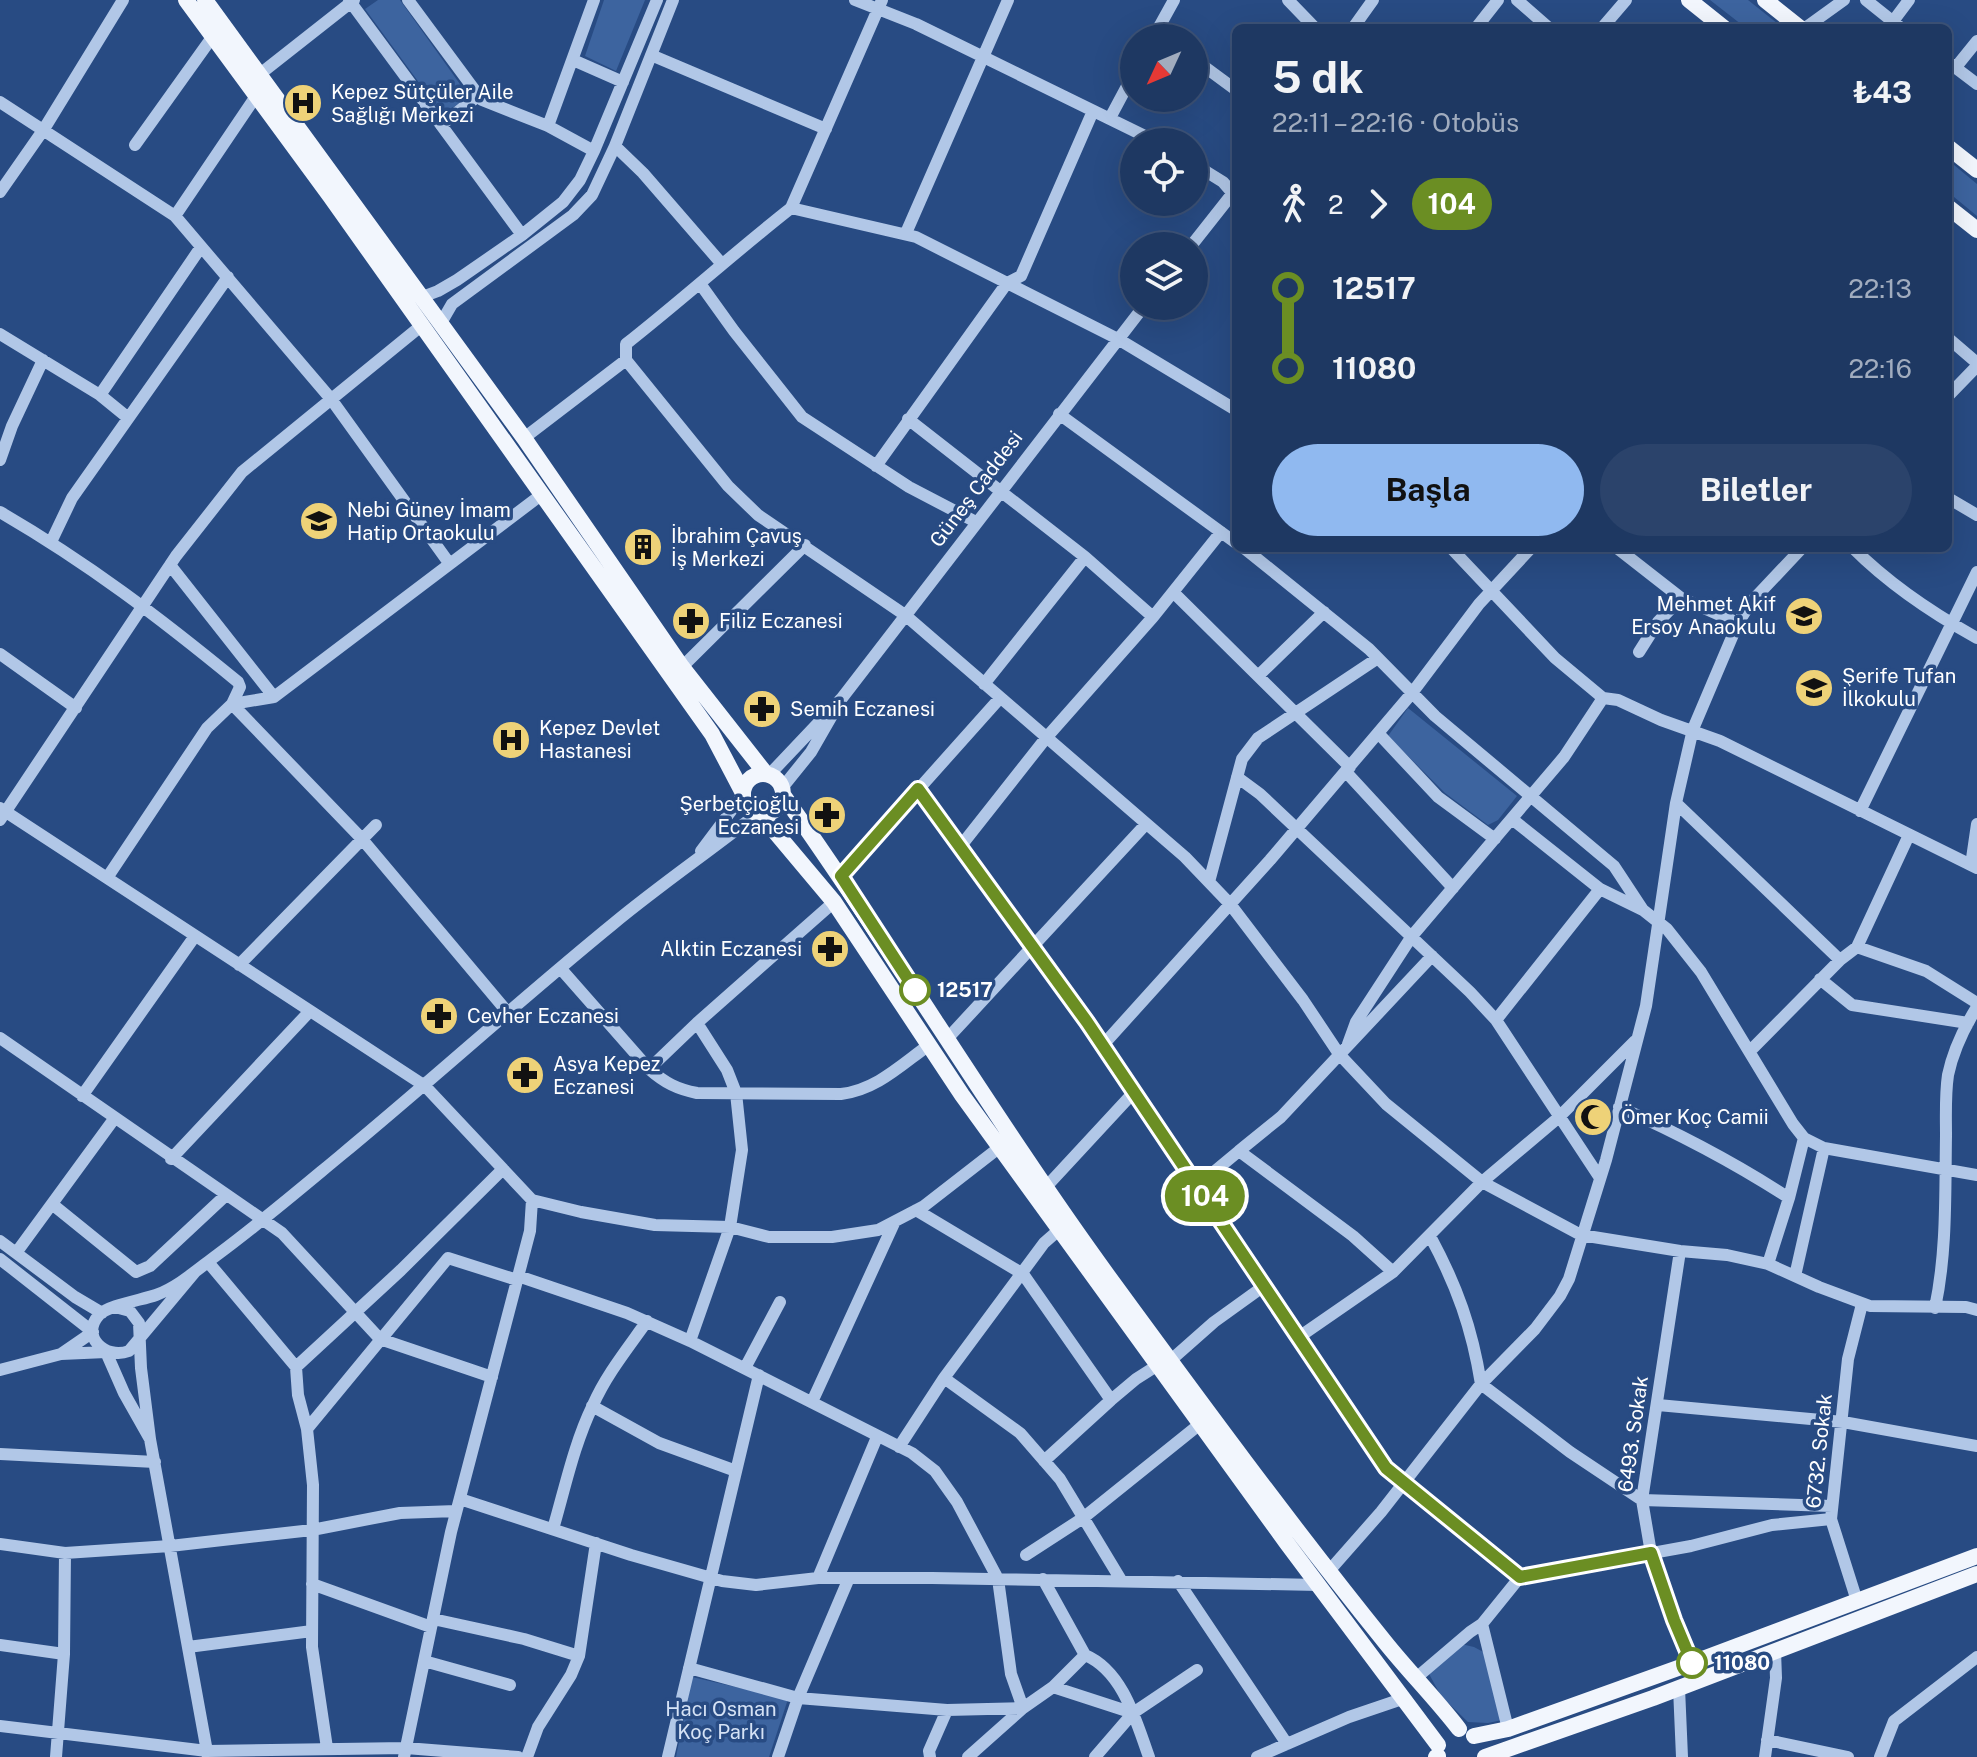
<!DOCTYPE html>
<html lang="tr">
<meta charset="utf-8">
<style>
body{margin:0;font-family:"Public Sans",sans-serif;background:#2b436b;color:#f1f3f6;height:100vh;display:flex;flex-direction:column;font-size:30px;white-space:nowrap}
*{box-sizing:border-box;margin:0}
p{font-size:26px;color:#a1acbe}
.icon{flex:none;width:44px;height:44px;fill:none;stroke:currentColor;stroke-width:2;stroke-linecap:round;stroke-linejoin:round}
.map{position:relative;flex:1;overflow:hidden}
.details{position:absolute;left:1232px;top:24px;width:720px;height:528px;display:flex;flex-direction:column;background:#1e3862;border-radius:12px;box-shadow:0 8px 32px #0002,0 0 0 2px #3c5277}
.details>*{flex:none}
.badge{padding:0 16px;border-radius:26px;font-size:28px;line-height:52px}
.needle{width:52px;rotate:226deg}
.controls{position:absolute;left:1120px;top:24px;display:grid;gap:16px}
.controls a{display:grid;place-items:center;width:88px;height:88px;border-radius:50%;background:#1e3862;box-shadow:0 8px 32px #0002,0 0 0 2px #3c5277;font-size:40px}
.map>.badge{position:absolute;translate:-50% -50%;box-shadow:0 0 0 4px #fff}
.legs{display:flex;align-items:center;gap:12px;height:88px;padding:0 40px;font-size:26px}
.legs p{margin-inline-start:auto}
.overview{display:flex;align-items:center;justify-content:space-between;height:136px;padding:0 40px}
h1{font-size:44px;font-weight:700;line-height:60px}
.button{display:flex;gap:16px;margin-top:auto;padding:16px 40px}
.button a{flex:1;height:92px;border-radius:48px;background:#90b9f0;color:#111;font-size:32px;font-weight:700;line-height:92px;text-align:center}
.button a+a{background:#2b436b;color:#f1f3f6}
ul{padding:0 40px;list-style:none}
li{display:flex;align-items:center;gap:28px;height:80px;font-size:30px}
li i{display:grid;place-items:center;width:12px;height:100%;margin:0 10px;background:currentColor}
li i::after{content:'';width:20px;height:20px;margin:-10px;border:6px solid;border-radius:50%;background:#1e3862}
li p{margin-inline-start:auto}
li:first-child i{background:linear-gradient(#0000 50%,currentColor 0)}
li:last-child i{background:linear-gradient(currentColor 50%,#0000 0)}
.map>svg:first-child{display:block}
.green{fill:#3d649f}
.lines{fill:none;stroke-linecap:round;stroke-linejoin:round}
.minor{stroke:#b1c7e7;stroke-width:12}
.major{stroke:#f2f6fd;stroke-width:16}
.line-1-casing{stroke:#fff;stroke-width:18}
.line-1{stroke:#6b8e23;stroke-width:12}
.stop-1-dot{fill:#fff;stroke:#6b8e23;stroke-width:4}
.labels{text-anchor:middle;dominant-baseline:central;stroke-width:7;stroke-linejoin:round;paint-order:stroke}
.poi-label{font-size:20px;fill:#fff;stroke:#284b83;text-anchor:start}
.street-label{font-size:20px;fill:#fff;stroke:#284b83}
.stop-label{font-size:20px;font-weight:bold;fill:#fff;stroke:#284b83;text-anchor:start}
.park-label{font-size:20px;fill:#d5e2f5;stroke:#284b83}
</style>
<div class="map">
<svg width="1977" height="1757" viewBox="0 0 1977 1757">
<rect width="100%" height="100%" fill="#284b83"/>
<!-- green -->
<path class="green" d="M378,0H400L467,94L460,103L442,114L365,9Z
M604,0H645L616,71L585,56Z
M1710,0H1748L1783,28H1746Z
M1948,160L1977,184V216L1948,192Z
M1408,708L1517,796L1498,820L1488,825L1445,793L1388,736Z
M1461,1644L1474,1647L1487,1654L1502,1720L1488,1723L1468,1722L1441,1696L1428,1672Z
M692,1677L788,1699L769,1757H676Z"/>
<g class="lines">
<!-- minor -->
<path class="minor" d="M349,0L522,235
M408,0L482,100L548,126L594,151
M855,0L916,24L1157,142
M882,0L791,208L916,237L1118,339L1236,410
M1288,0L1315,28
M1517,0L1549,28
M1866,0L1901,28
M1353,28L1373,0
M1476,28L1498,0
M1602,28L1626,0
M1805,28L1844,0
M1888,28L1909,0
M1153,38L1174,0
M651,55L826,129
M1194,59L1236,90
M573,60L623,82
M1948,62L1977,84
M1956,67L1977,41
M260,74L354,0
M0,102L175,216L331,399L449,563
M1110,118L1134,73
M441,125L478,96
M548,126L594,0
M135,145L213,36
M615,146L643,173L721,263
M1194,164L1223,182L1236,197
M0,192L44,129L123,0
M175,216L256,96
M906,233L1008,0
M1191,246L1236,189
M701,285L734,331L802,417L909,487L976,522
M422,297L438,291L457,280L522,235L563,202L580,180L594,151L657,0
M441,323L452,304L573,215L592,195L615,146L673,0
M0,334L100,395L127,417
M1948,338L1977,363
M626,360L728,486L758,515L905,615L1185,857L1230,904L1303,1000L1339,1054L1386,1104L1482,1182L1581,1235L1680,1251L1727,1255L1768,1264L1819,1287L1870,1306L1966,1307L1977,1310
M100,395L201,247
M1948,396L1977,366
M1059,414L1236,543
M908,419L1085,557L1153,617
M524,438L626,360V344C682,300 735,252 791,208
M0,460L12,426L43,360
M876,466L1007,283L1021,276L1093,111
M1948,498L1977,515
M0,512C88,563 160,618 238,682L240,687L232,704L362,839L509,1014
M51,542L72,498L228,277
M1244,548L1369,649L1435,716L1614,866L1643,910
M1451,548L1555,658L1603,698L1618,700L1661,720L1720,741L1977,868
M1617,548L1681,598L1738,623
M1853,548C1889,584 1932,613 1977,638
M170,565L274,697
M1173,592L1350,767
M1639,652L1658,622L1681,598
M0,654L76,708
M682,667L805,545
M1258,676L1324,612
M984,684L1085,557
M1378,733L1438,797L1495,839
M1346,772L1453,888
M769,775L842,698L1144,306
M1237,777L1260,794L1470,992L1496,1020L1600,1178
M782,788L811,752L834,712
M918,789L1087,1022L1386,1468L1520,1577
M1676,803L1840,960
M0,808L425,1086L532,1200L530,1231L451,1532L404,1757
M1860,811L1977,572
M1512,819L1600,889L1643,910L1667,929L1701,972L1793,1124L1804,1138L1824,1148L1977,1175
M0,820L176,556L242,472L421,326
M960,847L1046,738L1153,617L1221,532
M701,851L743,795
M1971,865L1977,824
M841,876L1000,698
M107,878L207,728L232,704L274,697L541,495
M1209,882L1242,759L1258,738L1378,658
M1857,947L1926,971L1977,1003
M239,965L376,825
M561,969L649,1069C665,1083 677,1089 697,1093L841,1094C876,1090 901,1065 929,1045
M1820,979L1852,1005L1968,1023
M1496,1020L1600,889
M0,1038L282,1233L380,1339L492,1377
M947,1039L1146,824
M1348,1044L1356,1022L1412,936L1564,757L1603,698
M1103,1045L1270,860L1412,693L1479,604L1531,548
M1750,1051L1840,960L1857,947L1909,835
M649,1069L697,1023L834,902
M82,1096L195,936
M1619,1107C1678,1133 1735,1163 1789,1198L1768,1264
M1239,1151L1281,1117L1432,956
M171,1159L310,1011
M1198,1185L1239,1151L1353,1236L1393,1272
M1046,1187L1134,1092
M1789,1198L1804,1138
M532,1200L581,1212L655,1225L730,1227L769,1237H832L878,1230L924,1206L1000,1147
M52,1204L136,1272L150,1266L225,1196
M916,1210L1023,1274L1111,1400L1044,1461
M1430,1236C1457,1286 1472,1328 1481,1384L1570,1452L1642,1500L1832,1506
M0,1241L75,1297L102,1313
M1680,1251L1642,1500L1651,1553L1692,1663
M16,1253L114,1119
M0,1259L93,1332
M208,1262L296,1367
M195,1272L129,1351C105,1360 80,1336 99,1315C108,1305 142,1300 156,1295C178,1287 198,1269 217,1255C259,1224 299,1190 340,1156C432,1080 521,999 613,924C660,885 710,851 758,813
M518,1276L627,1313L690,1341L912,1453L935,1471L957,1502L998,1579L1011,1674L1023,1708L968,1757
M1795,1276L1824,1148
M1935,1308C1947,1252 1945,1193 1946,1136C1946,1116 1945,1095 1948,1075C1953,1051 1964,1028 1977,1007
M93,1332L61,1354L106,1352L124,1393L150,1439L141,1368L139,1323L130,1311L115,1307
M1299,1337L1393,1272L1482,1182L1558,1118L1635,1041
M690,1341L730,1227L742,1150L736,1093L727,1070L697,1023
M1171,1360L1214,1322L1264,1286
M745,1368L780,1302
M0,1370L61,1354
M944,1378L1020,1433L1060,1479L1121,1580
M1111,1400L1136,1379L1158,1365
M812,1402L895,1221
M1658,1405L1843,1422L1977,1446
M592,1406L659,1443L736,1471
M307,1429L298,1395L296,1367L401,1270L503,1169
M150,1439L208,1757
M899,1447L944,1378L1044,1243L1060,1229
M0,1454L155,1462
M460,1499L631,1555L722,1581L756,1585L818,1578H932L1319,1585
M553,1529C565,1488 574,1444 593,1405C606,1375 628,1348 647,1321
M0,1544L65,1553L170,1546L312,1530L400,1513L456,1511
M1026,1555L1083,1518L1200,1424
M1329,1571L1381,1512L1481,1384L1535,1329L1560,1296L1569,1279L1606,1160L1646,1006L1676,803L1693,729L1738,623L1751,602L1802,548
M818,1578L877,1437
M1178,1581L1287,1744
M312,1584L431,1627
M1857,1601L1831,1519L1848,1359L1862,1304
M433,1619L524,1639L579,1656
M0,1645L64,1654
M188,1647L312,1631
M1085,1655C1123,1671 1136,1721 1149,1757
M424,1661L510,1685
M689,1668L798,1698L947,1710L1023,1708L1053,1687L1085,1655L1043,1579
M1416,1678L1470,1632L1482,1624
M1053,1687L1133,1713
M1679,1688L1682,1757
M0,1726L207,1751L406,1748L518,1757
M1508,1729L1482,1624L1520,1577L1691,1546L1772,1525L1831,1519
M1767,1740L1848,1757
M327,1748L312,1647L313,1485L307,1429L448,1258L517,1280
M56,1757L64,1654L65,1553
M527,1757L538,1727L571,1675L579,1656L596,1543
M668,1757L759,1375
M778,1757L798,1698L849,1578
M930,1757L929,1751L947,1710
M1095,1757L1133,1713L1197,1670
M1257,1757L1349,1717L1402,1699
M1765,1757L1776,1678L1775,1651
M1880,1757L1894,1721L1977,1657"/>
<!-- major -->
<path class="major" d="M186,0L330,196L712,734L743,793
M205,0L524,438L682,667L766,774
M1689,0L1724,28
M1765,0L1800,28
M1948,147L1977,170
M1948,207L1977,230
M743 794a20 20 0 1 1 40 0a20 20 0 1 1-40 0Z
M783,795C895,952 994,1119 1108,1276C1198,1399 1289,1523 1385,1642C1409,1672 1436,1699 1459,1729
M760,814L834,902L962,1095L1286,1542L1438,1745
M1474,1736L1508,1729L1692,1663L1977,1556
M1436,1757L1438,1756
M1485,1757L1653,1698L1977,1574"/>
</g>
<g class="lines">
<!-- line-1 casing -->
<g class="line-1-casing">
<path id="line-1" d="M915,990L841,876L918,789L1087,1022L1386,1468L1520,1577L1651,1553L1674,1620L1692,1663"/>
</g>
<!-- line-1 -->
<use href="#line-1" class="line-1"/>
</g>
<!-- icons -->
<defs>
<g id="hospital-disc" transform="scale(2)"><circle r="9.5" fill="#eed278" stroke="#284b83"/><path d="M-5-5h3v3.5h4V-5h3V5h-3V1.5h-4V5h-3Z" fill="#111"/></g>
<g id="school-disc" transform="scale(2)"><circle r="9.5" fill="#eed278" stroke="#284b83"/><path d="M0-5L7-2L0 1L-7-2ZM-4 1L0 2.5L4 1V4Q0 6-4 4Z" fill="#111"/></g>
<g id="building-disc" transform="scale(2)"><circle r="9.5" fill="#eed278" stroke="#284b83"/><path d="M-4-6H4V6H1V3H-1V6H-4ZM-2.5-4.3h1.7v1.8h-1.7ZM.8-4.3h1.7v1.8H.8ZM-2.5-1h1.7V.8h-1.7ZM.8-1h1.7V.8H.8Z" fill="#111"/></g>
<g id="pharmacy-disc" transform="scale(2)"><circle r="9.5" fill="#eed278" stroke="#284b83"/><path d="M-2-6h4v4h4v4h-4v4h-4v-4h-4v-4h4Z" fill="#111"/></g>
<g id="mosque-disc" transform="scale(2)"><circle r="9.5" fill="#eed278" stroke="#284b83"/><path d="M3.5-4.9A6 6 0 1 0 3.5 4.9A5 5 0 1 1 3.5-4.9Z" fill="#111"/></g>
</defs>
<g fill-rule="evenodd">
<use href="#hospital-disc" x="303" y="103"/>
<use href="#school-disc" x="319" y="521"/>
<use href="#building-disc" x="643" y="547"/>
<use href="#school-disc" x="1804" y="616"/>
<use href="#pharmacy-disc" x="691" y="621"/>
<use href="#school-disc" x="1814" y="688"/>
<use href="#pharmacy-disc" x="762" y="709"/>
<use href="#hospital-disc" x="511" y="740"/>
<use href="#pharmacy-disc" x="827" y="815"/>
<use href="#pharmacy-disc" x="830" y="949"/>
<use href="#pharmacy-disc" x="439" y="1016"/>
<use href="#pharmacy-disc" x="525" y="1075"/>
<use href="#mosque-disc" x="1593" y="1117"/>
</g>
<!-- markers -->
<g class="stop-1-dot">
<circle cx="915" cy="990" r="14"/>
<circle cx="1692" cy="1663" r="14"/>
</g>
<g class="labels">
<!-- poi labels -->
<g class="poi-label">
<text x="331" y="92">Kepez Sütçüler Aile<tspan x="331" dy="23">Sağlığı Merkezi</tspan></text>
<text x="347" y="510">Nebi Güney İmam<tspan x="347" dy="23">Hatip Ortaokulu</tspan></text>
<text x="671" y="536">İbrahim Çavuş<tspan x="671" dy="23">İş Merkezi</tspan></text>
<text x="1776" y="604" text-anchor="end">Mehmet Akif<tspan x="1776" dy="23">Ersoy Anaokulu</tspan></text>
<text x="719" y="621">Filiz Eczanesi</text>
<text x="1842" y="676">Şerife Tufan<tspan x="1842" dy="23">İlkokulu</tspan></text>
<text x="790" y="709">Semih Eczanesi</text>
<text x="539" y="728">Kepez Devlet<tspan x="539" dy="23">Hastanesi</tspan></text>
<text x="799" y="804" text-anchor="end">Şerbetçioğlu<tspan x="799" dy="23">Eczanesi</tspan></text>
<text x="802" y="949" text-anchor="end">Alktin Eczanesi</text>
<text x="467" y="1016">Cevher Eczanesi</text>
<text x="553" y="1064">Asya Kepez<tspan x="553" dy="23">Eczanesi</tspan></text>
<text x="1621" y="1117">Ömer Koç Camii</text>
</g>
<!-- street labels -->
<g class="street-label">
<text transform="translate(976 489) rotate(-53)">Güneş Caddesi</text>
<text transform="translate(1633 1434) rotate(-82)">6493. Sokak</text>
<text transform="translate(1819 1451) rotate(-84)">6732. Sokak</text>
</g>
<!-- stop labels -->
<g class="stop-label">
<text x="937" y="990">12517</text>
<text x="1714" y="1663">11080</text>
</g>
<!-- park labels -->
<g class="park-label">
<text x="721" y="1709">Hacı Osman<tspan x="721" dy="23">Koç Parkı</tspan></text>
</g>
</g>
</svg>
<div class="controls">
<a><svg class="needle" viewBox="-14 -14 28 28"><path d="M0-13l5 13h-10z" fill="#e53935"/><path d="M0 13l5-13h-10z" fill="#a1acbe"/></svg></a>
<a><svg class="icon" aria-label="locate" viewBox="0 0 24 24"><circle cx="12" cy="12" r="6"/><path d="M12 2v4M12 18v4M2 12h4M18 12h4"/></svg></a>
<a><svg class="icon" aria-label="layers" viewBox="0 0 24 24"><path d="M12 4l9 5-9 5-9-5zM3 14l9 5 9-5"/></svg></a>
</div>
<b class="badge" style="left:1205px;top:1196px;background:#6b8e23;color:#fff">104</b>
<section class="details">
<div class="overview"><div><h1>5 dk</h1><p>22:11 – 22:16 · Otobüs</p></div><b>₺43</b></div>
<div class="legs"><svg class="icon" aria-label="walk" viewBox="0 0 24 24"><circle cx="13" cy="4" r="2"/><path d="M13 8l-2 6 4 7M11 14l-3 7M7 12l3-4h3l4 4"/></svg>2<svg class="icon" aria-label="forward" viewBox="0 0 24 24"><path d="M9 5l7 7-7 7"/></svg><b class="badge" style="background:#6b8e23;color:#fff">104</b></div>
<ul>
<li><i style="color:#6b8e23"></i><b>12517</b><p>22:13</p></li>
<li><i style="color:#6b8e23"></i><b>11080</b><p>22:16</p></li>
</ul>
<div class="button"><a>Başla</a><a>Biletler</a></div>
</section>
</div>
